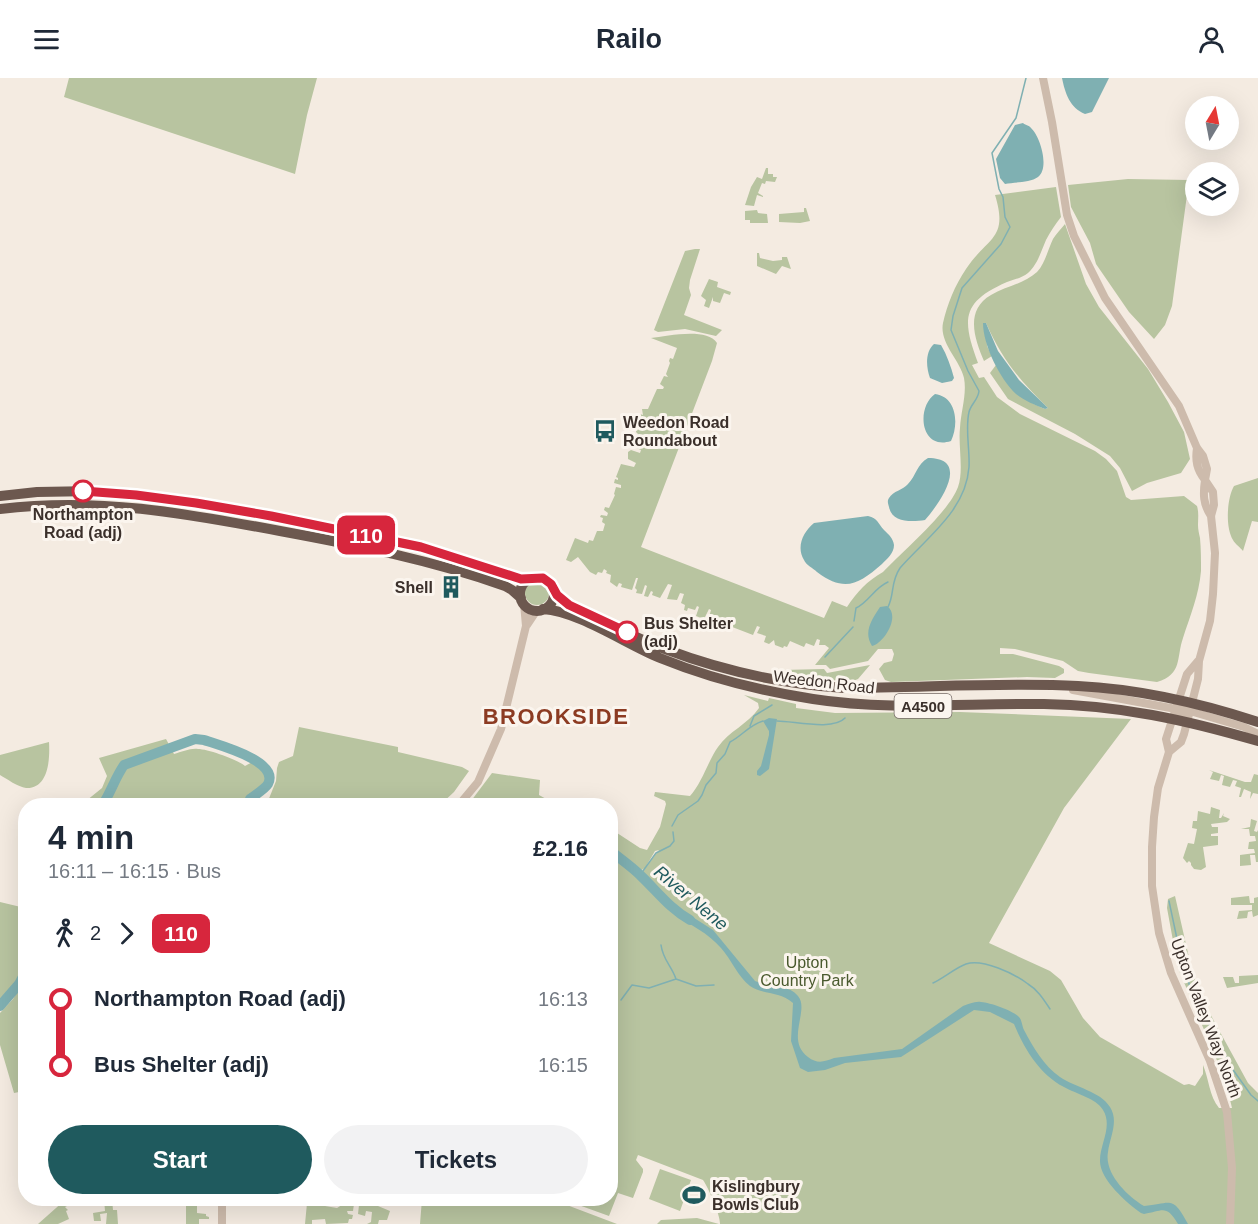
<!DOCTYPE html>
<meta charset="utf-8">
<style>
body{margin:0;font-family:Helvetica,sans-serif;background:#f2f2f3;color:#1f2937;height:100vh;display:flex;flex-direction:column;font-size:22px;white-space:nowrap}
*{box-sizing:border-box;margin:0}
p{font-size:20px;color:#747a83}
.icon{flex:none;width:33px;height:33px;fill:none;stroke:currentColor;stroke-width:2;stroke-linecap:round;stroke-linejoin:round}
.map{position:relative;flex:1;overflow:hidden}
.details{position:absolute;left:18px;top:720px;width:600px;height:408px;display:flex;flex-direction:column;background:#fff;border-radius:24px;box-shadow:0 6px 24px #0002}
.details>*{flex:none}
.badge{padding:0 12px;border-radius:9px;font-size:21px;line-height:39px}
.needle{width:39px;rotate:10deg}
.buttons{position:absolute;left:1185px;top:18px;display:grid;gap:12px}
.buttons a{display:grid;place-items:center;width:54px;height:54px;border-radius:50%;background:#fff;box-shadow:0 6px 24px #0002;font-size:30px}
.map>.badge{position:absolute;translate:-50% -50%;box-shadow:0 0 0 3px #fff}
.legs{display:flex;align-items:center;gap:9px;height:66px;padding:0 30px;font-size:20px}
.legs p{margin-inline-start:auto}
.summary{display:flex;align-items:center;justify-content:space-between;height:102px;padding:0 30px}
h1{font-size:33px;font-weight:700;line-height:45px}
.action{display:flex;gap:12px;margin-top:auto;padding:12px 30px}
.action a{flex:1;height:69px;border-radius:36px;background:#1f5a5e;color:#fff;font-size:24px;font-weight:700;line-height:69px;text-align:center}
.action a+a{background:#f2f2f3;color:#1f2937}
ul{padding:0 30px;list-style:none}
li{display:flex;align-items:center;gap:21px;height:66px;font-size:22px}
li i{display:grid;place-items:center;width:9px;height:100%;margin:0 8px;background:currentColor}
li i::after{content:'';width:15px;height:15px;margin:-8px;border:4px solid;border-radius:50%;background:#fff}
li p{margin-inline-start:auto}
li:first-child i{background:linear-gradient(#0000 50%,currentColor 0)}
li:last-child i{background:linear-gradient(currentColor 50%,#0000 0)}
header{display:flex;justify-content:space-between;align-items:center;height:78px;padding:0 30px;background:#fff;font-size:27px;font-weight:700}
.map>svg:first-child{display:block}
.green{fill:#b8c4a0}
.water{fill:#7fb0b2}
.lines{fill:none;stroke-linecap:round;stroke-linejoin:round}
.stream{stroke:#7fb0b2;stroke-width:1.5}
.river{stroke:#7fb0b2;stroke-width:10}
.tertiary{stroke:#cdbbac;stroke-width:8}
.trunk{stroke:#6c584f;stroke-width:10}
.line-1-casing{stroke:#fff;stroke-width:14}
.line-1{stroke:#d7263d;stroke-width:9}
.stop-1-dot{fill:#fff;stroke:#d7263d;stroke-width:3}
.labels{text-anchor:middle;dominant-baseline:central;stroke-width:6;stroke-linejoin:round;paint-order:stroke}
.shield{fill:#fbf5ee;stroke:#756b66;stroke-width:1.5}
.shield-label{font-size:15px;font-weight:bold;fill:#3b302b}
.poi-label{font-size:16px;font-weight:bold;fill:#3b302b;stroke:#fbf5ee;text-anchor:start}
.stop-label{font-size:16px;font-weight:bold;fill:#3b302b;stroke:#fbf5ee}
.street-label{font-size:16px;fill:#3b302b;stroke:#fbf5ee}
.park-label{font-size:16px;fill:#4a5a2e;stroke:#fbf5ee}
.water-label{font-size:18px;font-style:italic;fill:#1f5a5e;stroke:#fbf5ee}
.district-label{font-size:22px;font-weight:bold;letter-spacing:1.5px;fill:#8c3b22;stroke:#fbf5ee}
</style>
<header><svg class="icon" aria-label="menu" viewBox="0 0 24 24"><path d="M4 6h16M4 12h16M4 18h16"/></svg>Railo<svg class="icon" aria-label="person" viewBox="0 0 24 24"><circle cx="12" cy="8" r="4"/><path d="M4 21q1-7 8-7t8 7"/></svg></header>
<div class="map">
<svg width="1258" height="1146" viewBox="0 0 1258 1146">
<rect width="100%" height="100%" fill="#f4ebe1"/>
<!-- green -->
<path class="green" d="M69,0H317L307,37L295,96L64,19Z
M766,90H768V96H773V99H777L775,104L766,103L765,106L762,105L758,115L763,118V119L757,117L754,128L745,127L751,109L757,99L762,101Z
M1128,101L1189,102L1172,228L1165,247L1154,261L1129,234L1096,186L1090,165L1071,129L1068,107Z
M1056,109L1061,139C1055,147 1050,154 1046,162C1041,173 1038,186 1028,195C1022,200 1015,201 1007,204C961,224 962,242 978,285L972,287L979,300L984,299L997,319L1020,336L1095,373L1106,381L1117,393L1126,419L1131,422L1184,418L1197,428C1199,435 1198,440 1198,447C1198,451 1199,456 1200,460C1201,471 1201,482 1201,493C1199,517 1190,538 1183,560C1176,580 1183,596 1157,604L1089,595L1078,593L1063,583L1015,571L1000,570V576H1013L1059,588L1064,591V595L1055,600L1027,599L891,604L885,602L879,591L884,585L892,583L894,576L892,571H878L868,583L830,591L826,587H815L829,570L825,567H819L820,562L817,561L814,568L806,565L804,569L790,563L787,569L784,568L783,570L775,567L774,562L769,566L764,564L766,558L757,555L760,549L757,548L753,557L727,547V544L720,540L717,542L709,539L711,532L709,531L704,541L696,538L699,529L697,528L695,532L688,530L687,533L684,532L685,527L681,525L684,516L680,515L677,522L667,521L672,507L668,506L660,520L652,517L653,514L651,513L648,519L644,518L647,508L645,507L642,516L636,515L637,512L635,510L638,500H636L632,512L621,509L622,506L619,505L617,509L610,504L611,497L606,495L607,493L604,491L602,495L598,494L596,497L590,494L578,479L571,484L566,482L575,460L588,465L589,462L593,463L597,453H603L605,446L602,444L603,440L600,439L601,437L607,438L608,435L604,432L605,429L609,430L615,417L614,416L616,409L621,410V407L614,405L615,401L618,402V400L616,399L621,386L634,389L636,385L628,381V374L631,372L640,375L641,372L631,368L629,364L631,361L635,362L638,356L636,354L637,349L636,348L642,344L639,338L640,336L643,337L642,331H648L657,311H663L664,309L660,306L664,298L668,299L666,296L670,285L669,283L670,280L673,281L677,270L651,260C667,258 707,249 717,265L712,283L641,469L824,540L832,523L847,529C857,514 867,503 883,494C903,473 949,434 958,409C964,393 958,367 960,350C961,333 967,316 964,300C960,282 939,265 943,245C947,227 955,207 966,191C987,159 1009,162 995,117Z
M804,130H806L810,143L800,145L779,144V136L804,134Z
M757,132L758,135L767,136L768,145H750V142H745V133Z
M1065,146L1086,206L1099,229L1148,291L1168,324L1184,354L1190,381L1181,395L1147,405L1132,413L1120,390L1110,378L1075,356L1008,321L990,295L996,287C1008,309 1022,322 1045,331L1048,330C1018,300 1003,283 986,245L987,268L992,278L984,283C974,260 965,232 991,217C1006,208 1024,206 1037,194C1045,186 1048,171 1053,161C1056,156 1061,151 1065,146Z
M695,171H700L690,202L689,210L691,217L684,237L722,252L716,258L685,251L658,254L654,252L685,173Z
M757,175H759L760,180L773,183L782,182V179H787L791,191L782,188L776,196L757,188Z
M709,201L718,204L717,209L731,214L730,217L724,215L720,225L713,223V219L709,230L704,228L706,222L701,218Z
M1258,400V444L1252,443L1243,473C1240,469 1235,466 1233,462C1225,449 1227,420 1234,408Z
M525 515a12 12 0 1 1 24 0a12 12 0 1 1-24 0Z
M870,587L858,601L853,603L781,600L782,592L824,591L827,595Z
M744,617L768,623L769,620L796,626V630L835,635L960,634L1131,641L1064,730L989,865L1050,893L1061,902L1083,940L1100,959L1184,1007L1189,1006L1195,1008L1203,996V987C1209,1001 1209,1018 1219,1030H1232L1226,1005L1230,1004L1229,998L1224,999L1178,890L1167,830L1168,821L1175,818L1193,897L1208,932L1248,1005L1258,1015V1146H720C720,1136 709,1111 703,1102L638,1077L636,1082L643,1091V1094L633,1120L618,1115L609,1138L562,1121L610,1120L611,772L640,797L659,772L655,773L645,790L640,793L611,769V751L640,770L647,772L660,749L666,726L665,723L654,718L655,714L690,718C702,705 708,683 718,669C729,653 747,647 759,630L758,625Z
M299,649L398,669V674L462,689L469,693L454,714L440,727H260L261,724L268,723L276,703L277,690L279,684L293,678Z
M166,661L174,676C182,674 190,670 198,671C208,671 238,682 245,688L256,682C280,698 266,707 250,721L249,727H81L102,710L107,698L99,680Z
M49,664C50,680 49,711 26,710C18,709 7,701 0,697V677Z
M1209,692L1245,704H1251L1254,696L1258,697V716L1253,715L1250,721L1251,714L1244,711L1241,719H1239L1241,710L1235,708L1237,703L1233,702L1230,709L1222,707L1224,698L1221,697L1219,703L1210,701L1213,694Z
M492,695L540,702L539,717L557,727H468Z
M1211,729L1220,732L1219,740H1221L1224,735L1223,738L1230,741L1227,744L1211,746L1212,749H1218V755L1211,756V758H1218V767L1203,769L1206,789L1201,792L1194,791L1191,787V785L1189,783L1187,785L1183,780L1188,765L1194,766L1197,751L1192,750L1193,743H1197L1198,733L1210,736Z
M1251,741L1257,743L1254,753L1257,754L1258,752V784H1256L1255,777H1250L1251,787L1240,788V777L1255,775L1254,771H1248L1249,764L1256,763L1255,758H1250L1249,751H1241L1250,749Z
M1249,818L1250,825H1254V820L1258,819V837L1253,839L1252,833L1248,834L1247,840L1237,841L1239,833L1252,832V827H1231V820Z
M0,824L25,830V893L19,906L0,928Z
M1258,897V905L1227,910L1223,899H1233L1235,905H1239V898Z
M25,902L26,1010L22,1011L24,1016L20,1017L19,1014L14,1015L0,967V935L13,921Z
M660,1091L691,1102L680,1133L649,1121Z
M200,1120L197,1121V1135L206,1136V1138L209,1139V1141H199V1146H186V1121Z
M353,1120L376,1121L374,1123L378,1128L390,1133L387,1142H379L378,1146H367L371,1144L372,1134L366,1133L365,1138L358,1136L359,1127L354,1126L353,1133H347L348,1136L353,1137L352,1141H349L348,1145L326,1146L325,1141L312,1142V1146H305L307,1125L337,1130Z
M104,1121H112L113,1132H117L118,1146H106L107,1135L100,1136L101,1143H94L93,1135L105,1133Z
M422,1121H551L617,1146H420Z
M65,1122L67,1128L65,1129L68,1132L66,1133L69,1141L58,1146H38Z
M697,1140L719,1146H657L661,1142Z"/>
<!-- water -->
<path class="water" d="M1062,0H1109L1092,34L1085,36C1070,30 1065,15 1062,0Z
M1023,45C1025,47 1029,47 1031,50C1040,58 1050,90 1038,99C1030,105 1014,104 1005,106L1000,100L996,81L1015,47Z
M983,245H986L998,273L1019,302L1048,330L1045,331C1035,327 1025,323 1016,316C1000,301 983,267 983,245Z
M934,266L941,267C947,277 951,289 954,300L952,303L942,305L930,300C926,289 925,274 934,266Z
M935,316C957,319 959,346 951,363C920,373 916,329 935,316Z
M928,380C972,380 939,426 925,442C912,444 892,445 889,429C888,425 887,423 889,420C893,413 903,412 908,406C916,398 917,386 928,380Z
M868,438C878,440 878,446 884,452C889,457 893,460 894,467C894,475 887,481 882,486C859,506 845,515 817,494C813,490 806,487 804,482C796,469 803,454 814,445Z
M887,528C901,538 884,565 872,568C863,554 872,541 880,529Z
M769,640L777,641L769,691L760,698L757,697V693L761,688L769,657V653L763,643Z
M680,831L713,852L755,903C768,909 788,906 798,918C810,932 785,962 808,979C817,986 824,984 834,980L902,971L963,928C969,926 975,923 981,924C991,925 1012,932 1019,939C1022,942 1022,948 1024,952C1033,969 1044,988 1060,999C1076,1010 1100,1013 1110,1029C1119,1043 1110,1059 1108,1074C1104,1095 1127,1118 1144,1128C1171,1126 1172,1116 1188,1146H1178C1166,1126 1163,1133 1144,1136L1141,1135C1127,1125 1099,1101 1100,1082C1100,1066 1113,1048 1103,1032C1096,1020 1076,1016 1064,1009C1039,996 1024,970 1014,946L990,934L974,932L901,979L845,985L825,992L808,994L800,990L791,963L793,925C780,913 763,917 750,908C738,899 731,881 721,870C708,855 691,847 675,837Z"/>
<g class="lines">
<!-- stream -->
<path class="stream" d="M888,529C895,515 890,505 900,490C926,460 966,433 969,389C970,372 965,351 969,334C971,326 978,322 979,313L968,293L951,252L953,238L962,210L1001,166L1010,149L1005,139L1003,119L999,111L992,75L1016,40L1026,0
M854,543L856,530C869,524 874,510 888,504
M825,579L853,549
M777,643C794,643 833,653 845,640
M750,648L754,638L772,627
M672,748L678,737L698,723L702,717L706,707L716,695L717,685L725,676L730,664C742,658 749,647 763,643
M640,797L656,775L670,768L674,763L673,754
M1169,823L1180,875L1190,909L1231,989L1251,1017L1258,1023
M661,867C663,882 671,887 676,901
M933,905C944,900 955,890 966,886C982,880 1015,896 1028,906C1038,912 1044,922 1050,931
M621,922L632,907L649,910L676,901L696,908L714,907"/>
<!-- river -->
<path class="river" d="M102,728C111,714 115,700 124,687L195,661L204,662C218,667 280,683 268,706C265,711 255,717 250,721L249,728
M610,772C620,781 631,788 640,797C657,813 669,830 690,842
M0,928L19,906L26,893"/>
<!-- tertiary -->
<path class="tertiary" d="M1043,0L1052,44L1067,137L1074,158L1105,220L1179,328L1197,370L1203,378L1207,391L1205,402L1213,414L1214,427L1211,438L1215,475L1213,516L1210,543L1199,583L1198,601L1184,656L1181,664L1169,674
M1197,370C1195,383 1197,392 1205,402C1203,416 1203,426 1211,438
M527,547L537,532
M1198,583L1187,596L1166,661L1169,674L1158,710L1154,739L1152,769V808L1159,855L1171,895L1210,983L1227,1034L1232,1090L1230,1146
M1073,612L1176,631L1187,643
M1180,623L1183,629L1190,633L1244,649L1258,656
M458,728L478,704L501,651L526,548L524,526
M222,1120V1146"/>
<!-- trunk -->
<path class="trunk" d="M0,418L37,414L95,413L214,427L421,469L503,496L529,501
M0,431C98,419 184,435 280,453C356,467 431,482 505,508L512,512L521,520
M520 516a17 17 0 1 1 34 0a17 17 0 1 1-34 0Z
M553,511L557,517L569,527C601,542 633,559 665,571C723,593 783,606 844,610C922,610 1001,604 1078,608C1139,611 1200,625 1258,644
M543,531C578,533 626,566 660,580C709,600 761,613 813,621C889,633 967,625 1044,626C1119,627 1186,642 1258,663"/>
</g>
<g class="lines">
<!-- line-1 casing -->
<g class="line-1-casing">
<path id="line-1" d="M83,413L136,417L196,425L271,438L421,469L521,501L543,500L551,506L557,517L569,527L627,554"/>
</g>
<!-- line-1 -->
<use href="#line-1" class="line-1"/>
</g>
<!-- icons -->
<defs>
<g id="bus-bare" transform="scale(1.8)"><path d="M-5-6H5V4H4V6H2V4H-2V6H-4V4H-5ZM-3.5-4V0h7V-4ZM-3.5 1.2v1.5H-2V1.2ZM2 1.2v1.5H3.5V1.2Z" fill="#1f5a5e" stroke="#fbf5ee" stroke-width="2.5" paint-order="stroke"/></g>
<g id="building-bare" transform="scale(1.8)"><path d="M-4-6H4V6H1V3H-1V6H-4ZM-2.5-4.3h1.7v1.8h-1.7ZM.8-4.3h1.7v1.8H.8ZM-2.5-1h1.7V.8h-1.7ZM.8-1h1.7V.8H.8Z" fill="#1f5a5e" stroke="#fbf5ee" stroke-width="2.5" paint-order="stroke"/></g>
<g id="stadium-bare" transform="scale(1.8)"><path d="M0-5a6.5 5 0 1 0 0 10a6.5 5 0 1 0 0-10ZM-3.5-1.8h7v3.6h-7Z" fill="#1f5a5e" stroke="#fbf5ee" stroke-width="2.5" paint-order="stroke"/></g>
</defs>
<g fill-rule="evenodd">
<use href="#bus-bare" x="605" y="353"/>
<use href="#building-bare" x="451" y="509"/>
<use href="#stadium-bare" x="694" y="1117"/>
</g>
<!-- markers -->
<g class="stop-1-dot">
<circle cx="83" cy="413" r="10"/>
<circle cx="627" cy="554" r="10"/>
</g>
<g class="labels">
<!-- shield labels -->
<rect class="shield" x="894.5" y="616" width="57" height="24" rx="4.5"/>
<g class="shield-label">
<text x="923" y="628">A4500</text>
</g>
<!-- poi labels -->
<g class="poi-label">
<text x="623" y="344">Weedon Road<tspan x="623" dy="18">Roundabout</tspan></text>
<text x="433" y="509" text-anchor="end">Shell</text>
<text x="712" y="1108">Kislingbury<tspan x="712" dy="18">Bowls Club</tspan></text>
</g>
<!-- stop labels -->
<g class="stop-label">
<text x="83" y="436">Northampton<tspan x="83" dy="18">Road (adj)</tspan></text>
<text x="644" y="545" text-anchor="start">Bus Shelter<tspan x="644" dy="18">(adj)</tspan></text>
</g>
<!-- street labels -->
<g class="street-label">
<text transform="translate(824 604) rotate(7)">Weedon Road</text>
<text transform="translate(1206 940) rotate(69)">Upton Valley Way North</text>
</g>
<!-- park labels -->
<g class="park-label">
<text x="807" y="884">Upton<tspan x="807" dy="18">Country Park</tspan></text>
</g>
<!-- water labels -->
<g class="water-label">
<text transform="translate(691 820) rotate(40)">River Nene</text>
</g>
<!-- district labels -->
<g class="district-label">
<text x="556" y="638">BROOKSIDE</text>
</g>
</g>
</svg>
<div class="buttons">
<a><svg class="needle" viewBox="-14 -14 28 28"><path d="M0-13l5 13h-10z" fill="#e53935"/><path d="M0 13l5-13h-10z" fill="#747a83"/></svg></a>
<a><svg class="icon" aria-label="layers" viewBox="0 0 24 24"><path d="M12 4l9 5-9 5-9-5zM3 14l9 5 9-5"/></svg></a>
</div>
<b class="badge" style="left:366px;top:457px;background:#d7263d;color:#fff">110</b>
<section class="details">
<div class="summary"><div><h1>4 min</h1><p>16:11 – 16:15 · Bus</p></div><b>£2.16</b></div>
<div class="legs"><svg class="icon" aria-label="walk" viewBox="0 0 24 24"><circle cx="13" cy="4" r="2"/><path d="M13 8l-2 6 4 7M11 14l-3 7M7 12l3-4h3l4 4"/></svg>2<svg class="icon" aria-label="forward" viewBox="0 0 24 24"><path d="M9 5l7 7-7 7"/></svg><b class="badge" style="background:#d7263d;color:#fff">110</b></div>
<ul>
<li><i style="color:#d7263d"></i><b>Northampton Road (adj)</b><p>16:13</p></li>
<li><i style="color:#d7263d"></i><b>Bus Shelter (adj)</b><p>16:15</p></li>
</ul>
<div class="action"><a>Start</a><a>Tickets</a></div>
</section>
</div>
